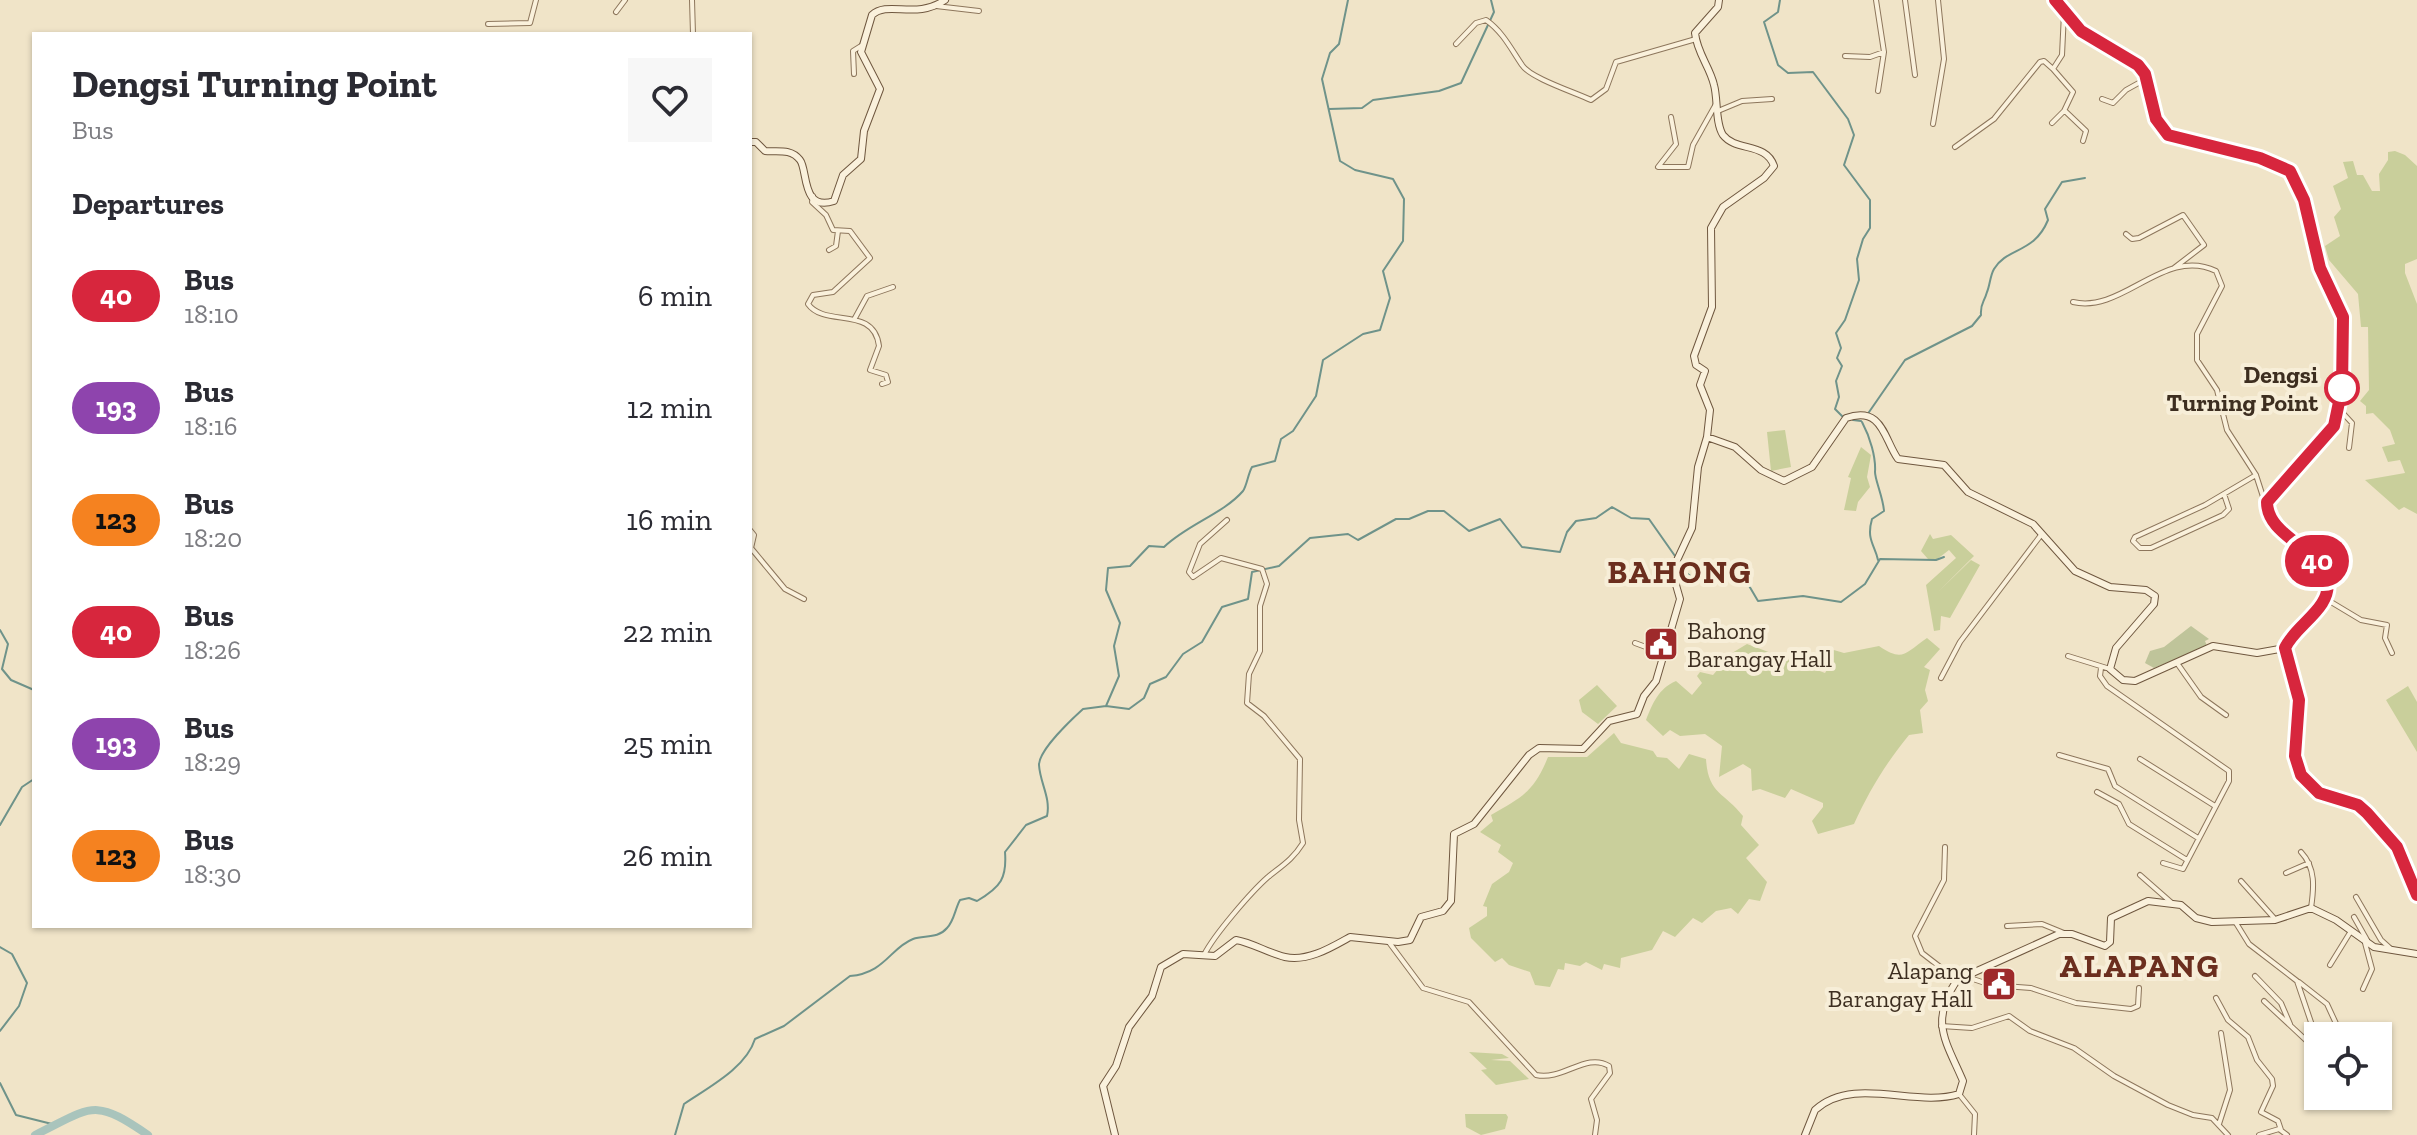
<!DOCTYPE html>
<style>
body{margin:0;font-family:"Zilla Slab",serif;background:#f7f7f7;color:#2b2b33;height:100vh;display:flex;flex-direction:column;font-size:30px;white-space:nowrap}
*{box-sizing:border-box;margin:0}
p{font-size:26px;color:#7c7c81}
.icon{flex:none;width:44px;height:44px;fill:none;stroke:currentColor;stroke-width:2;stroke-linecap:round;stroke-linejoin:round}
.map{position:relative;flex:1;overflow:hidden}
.panel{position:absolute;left:32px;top:32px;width:720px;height:896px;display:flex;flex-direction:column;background:#fff;border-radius:0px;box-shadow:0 2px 6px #0004}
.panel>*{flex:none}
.badge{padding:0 16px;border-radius:26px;font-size:28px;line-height:52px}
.tools{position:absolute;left:2304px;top:1022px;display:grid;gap:16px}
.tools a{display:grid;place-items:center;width:88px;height:88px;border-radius:0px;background:#fff;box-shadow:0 2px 6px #0004;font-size:40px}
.map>.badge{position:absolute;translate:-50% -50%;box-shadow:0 0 0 4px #fff}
h2{padding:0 40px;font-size:30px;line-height:72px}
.round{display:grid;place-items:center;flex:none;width:84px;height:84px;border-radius:0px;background:#f7f7f7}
.overview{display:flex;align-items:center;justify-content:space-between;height:136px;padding:0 40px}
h1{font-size:38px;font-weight:700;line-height:60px}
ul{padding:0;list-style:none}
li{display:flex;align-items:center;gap:24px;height:112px;padding:0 40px}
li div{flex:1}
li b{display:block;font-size:30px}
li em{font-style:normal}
li .badge{min-width:88px;font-weight:700;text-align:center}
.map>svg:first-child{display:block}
.green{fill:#c9cf9b}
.cemetery{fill:#bfc49a}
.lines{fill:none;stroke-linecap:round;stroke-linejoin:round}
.stream{stroke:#6f938a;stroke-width:2}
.river{stroke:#a9c4bc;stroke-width:8}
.street-casing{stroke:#8d765c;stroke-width:6}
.secondary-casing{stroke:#6f573f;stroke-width:8}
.highway-casing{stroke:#5b4430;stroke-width:10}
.street{stroke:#faf1dc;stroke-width:4}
.secondary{stroke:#faf1dc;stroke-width:6}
.highway{stroke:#e0a458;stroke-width:8}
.line-casing{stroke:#fff;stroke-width:18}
.line{stroke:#d7263d;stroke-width:12}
.stop-dot{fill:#fff;stroke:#d7263d;stroke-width:4}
.labels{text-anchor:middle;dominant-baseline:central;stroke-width:8;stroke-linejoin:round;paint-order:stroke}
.stop-label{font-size:24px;font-weight:bold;fill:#3d2e20;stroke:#f7eed8;text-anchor:end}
.poi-label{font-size:24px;fill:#3d2e20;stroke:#f7eed8;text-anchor:start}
.district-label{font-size:32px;font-weight:bold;letter-spacing:2px;fill:#6b2e1e;stroke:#f7eed8}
</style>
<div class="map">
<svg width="2417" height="1135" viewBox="0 0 2417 1135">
<rect width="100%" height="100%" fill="#f0e4c8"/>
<!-- green -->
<path class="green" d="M2395,151L2405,155L2417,166V259L2405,264V273L2417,304V514L2404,507L2399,510L2365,480L2405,473L2400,460L2388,462L2382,447L2395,444L2390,430L2373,413L2366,414V406L2360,401L2369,390L2368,327H2361L2358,294L2329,260L2325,246L2340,236L2334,217L2341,209L2333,186L2348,178L2343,162L2353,161L2357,175H2363L2372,191H2380L2379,174L2388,160V152Z
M1785,430L1791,467L1771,471L1767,432Z
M1861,447L1871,455L1867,477L1870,487L1858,502L1856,511L1844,510L1851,478L1848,477Z
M1930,534L1933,539L1951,535L1974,556L1938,592L1971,560L1980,565L1950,618L1941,616L1940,630L1934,631L1926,585L1956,558L1949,550L1936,560L1928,559L1921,551Z
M1927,638L1940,649L1924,667L1930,670L1925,690L1928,701L1920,710L1923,733L1909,735C1886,763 1869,791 1854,824L1818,834L1812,821L1823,807V803L1791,789L1785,798L1760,789L1752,791L1751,769L1743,764L1719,777L1722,746L1705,734L1680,736L1670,730L1663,736L1646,720C1653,703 1658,689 1676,681L1692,695L1702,683L1697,676L1700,672L1713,675L1732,653L1747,644L1825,673L1831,663L1826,660L1827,648L1844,653L1879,646C1903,662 1904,654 1927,638Z
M1597,685L1617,706L1598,724L1582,712L1579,700Z
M2408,686L2417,702V752L2386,700Z
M1614,733L1621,743L1653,751L1657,757L1667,758L1679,769L1689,754L1706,759C1708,794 1724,792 1743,816L1741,825L1759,845L1746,858L1767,882L1760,901L1749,899L1738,914L1731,908L1716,911L1702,923L1693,918L1675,937L1663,931L1652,950L1621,958L1620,968L1604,964L1602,970L1586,962L1580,966L1565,963L1564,970L1558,969L1550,987L1535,985L1530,972L1509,965L1502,958L1495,962L1471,938L1469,928L1487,916V907L1483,906L1492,884L1509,872L1513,863L1498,852L1501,845L1480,832L1493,821L1491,815C1522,797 1534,792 1548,757H1587Z
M1469,1052L1502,1054L1509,1058L1491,1060L1510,1061L1529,1079L1496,1085L1481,1070L1487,1069Z
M1465,1114H1506L1508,1117L1505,1129L1481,1135L1466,1127Z"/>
<!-- cemetery -->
<path class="cemetery" d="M2191,626L2209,639L2205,641L2207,646L2154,668L2145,663L2150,651L2164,647Z"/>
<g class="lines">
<!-- stream -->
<path class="stream" d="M1780,0L1778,12L1764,22L1778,65L1788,73L1813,72L1848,119L1854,135L1844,165L1870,200V228L1863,239L1857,259L1859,280L1845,320L1836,333L1841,348L1837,358L1842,366L1836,381L1839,397L1835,409L1843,417
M1329,109L1362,108L1373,100L1439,91L1461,83L1494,12L1491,0
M1867,415L1905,360L1972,326L1981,315C1980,303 1984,303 1987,292C1990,285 1990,276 1994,269C2007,247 2034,254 2048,220L2045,209L2062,182L2085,178
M1853,420L1861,421
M1862,422C1870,437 1876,457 1875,472C1875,480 1883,497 1884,511L1872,519C1866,540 1875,545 1878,560
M1680,561L1685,572L1696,580L1721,567H1738L1758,601L1803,596L1841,602L1865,584L1880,559L1936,560L1944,557
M0,630L8,644L2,669L11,680L34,690
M1106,706L1129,709L1144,698L1150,684L1166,677L1183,654L1202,642L1222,607L1248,599L1252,572L1279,566L1310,538L1348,534L1358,540L1396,519H1409L1428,511H1444L1469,531L1500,519L1522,547L1560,552L1567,532L1576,521L1596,518L1612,507L1631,518L1649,519L1675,556
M0,825L22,787L34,779
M0,947L12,954L27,983L19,1006L0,1031
M0,1083L16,1115L56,1125
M675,1135L684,1104C709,1087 746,1068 755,1039L784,1026L850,976C885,973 890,948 913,939C924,935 938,939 947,928C954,921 955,909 960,900L969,898L977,901C1001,887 1007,878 1005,852L1026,825L1047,816C1051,798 1040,783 1039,765C1039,750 1072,719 1083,709L1106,706L1119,676L1114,646L1120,623L1106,590L1108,568L1130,566L1149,546L1164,547C1188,524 1223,514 1243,491C1247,485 1248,474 1252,467L1275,461L1281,439L1293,431L1316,396L1323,360L1363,334L1380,330L1390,298L1383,271L1403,241L1404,199L1393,179L1355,170L1340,161L1322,79L1330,53L1339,44L1348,0"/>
<!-- river -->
<path class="river" d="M35,1135C92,1107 93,1097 148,1135"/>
<!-- street casing -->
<g class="street-casing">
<path id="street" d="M692,0L693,34
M1876,0L1884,52L1878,91
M1905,0L1915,75
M936,6L979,11
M616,12L625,0
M488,24L530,23L536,0
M1456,44L1476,23L1486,20C1503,32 1511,49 1522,65C1530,78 1577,93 1591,100L1606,89L1616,62L1696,39
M1845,56L1870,57L1884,52
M854,74L853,51L861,46
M2102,99L2113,103L2126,90L2144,80
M1718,111L1742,101L1772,99
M2065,111L2086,131L2083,141
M1671,117L1676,144L1658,167H1688L1693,145L1716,104
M2052,123L2064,111L2073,92L2053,69L2062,55L2064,13
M1933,124L1944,59L1938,0
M1955,147L1994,119L2040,62L2044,61L2053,69
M813,196L812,202L826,215L833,230L850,231L870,258L833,292L813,295L808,304C825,328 874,305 879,346L870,370L886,375L888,382L882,384
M2126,234L2132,239L2139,238L2183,215L2204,245L2174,268
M829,250L836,246L838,231
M2073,302C2123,314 2164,246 2216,271L2222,286L2197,334V360L2217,390L2227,430L2256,475L2266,506
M855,318L867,296L893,287
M2340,410L2352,423L2349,448
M2224,494L2229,509L2223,515L2151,548H2140L2133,541L2135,537L2205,505L2256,475
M750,530L754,535L751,548L785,589L804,599
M2326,599L2361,620L2387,625L2385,638L2392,653
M1635,643L1662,653
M2068,656L2110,669
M2177,663L2201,697L2226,715
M2101,668L2100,676L2107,686L2229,771V781L2183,869L2163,863
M1941,678L1960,642L2041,535
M2059,755L2108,769L2115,786L2198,838
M2140,759L2215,806
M2097,792L2119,804L2129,824L2187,860
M1945,847L1944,880L1915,936L1922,953L1957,980
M2301,852C2316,868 2314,888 2311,908
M2286,873L2309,863
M2140,875L2173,904
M2241,881L2274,918
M2356,897L2381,940L2391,949
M2354,917L2367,940
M2236,923L2249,944L2297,981L2315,1034L2308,1042L2264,1001
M2007,926L2042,924L2064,933
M1388,941L1423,988L1469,1002L1536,1075C1563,1081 1586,1052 1609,1066L1610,1073L1591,1099L1597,1120L1595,1135
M1204,955C1214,935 1251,892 1268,877C1283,865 1293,859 1303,843L1299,820L1300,759L1264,716L1247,703L1249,674L1260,651V606L1267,584L1262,569L1221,558L1193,577L1189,572L1200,544L1227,520
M2330,965L2351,931
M1964,976L1991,985L2031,988L2076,1003L2131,1009L2138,1006L2139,988
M2255,976L2281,1003L2290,1024
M2299,982L2327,1004L2339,1030L2353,1025
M2363,989L2372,969L2365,943
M2216,998L2228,1020L2248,1037L2257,1060L2272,1079L2273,1086L2261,1112L2278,1121L2281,1130
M1941,1026L1972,1028L2009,1016L2030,1031L2074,1048L2114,1076L2168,1105L2193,1115L2212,1118L2228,1135
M2308,1042L2318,1052
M1959,1094L1975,1114L1974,1135
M2219,1124L2230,1090L2221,1033
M2259,1135L2279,1129L2287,1135"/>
</g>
<!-- secondary casing -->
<g class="secondary-casing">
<path id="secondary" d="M750,142H756L765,151C777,152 791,148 800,160C808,170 801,212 834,201L843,175L861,159L864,131L880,89L861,52L872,15C888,0 916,20 945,0
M1707,437L1735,447L1761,470L1784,481L1812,467L1846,418C1883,405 1884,440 1898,459L1944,465L1968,492L2033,524L2075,571L2110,587L2146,590L2155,596L2154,604L2116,648L2110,669L2123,680L2135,681L2213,646L2257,653L2285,648
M1115,1135L1103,1086L1116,1066L1129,1027L1152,996L1161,967L1183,954L1215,956L1236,940C1253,943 1268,953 1285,957C1308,962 1332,947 1350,937L1398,942L1410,940L1421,917L1443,911L1451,901L1454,834L1474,824L1529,755L1539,748L1583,749L1609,721L1637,714L1644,696L1656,681L1680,599L1672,571L1692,528L1698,467L1707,437L1710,410L1700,385L1705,371L1696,365L1694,356L1712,307L1711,228L1723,207L1764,178L1774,166C1766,142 1736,152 1723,135C1715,123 1718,99 1714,85C1710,67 1697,53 1695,33L1718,7L1719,0
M1805,1135L1815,1110C1854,1075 1915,1108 1959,1094L1963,1081C1946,1041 1929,1022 1957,980L2059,934H2072L2105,946L2110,942L2111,918L2148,901L2181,905L2196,918L2212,922L2275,920L2311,908L2336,920L2374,947L2417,954"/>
</g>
<!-- highway casing -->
<g class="highway-casing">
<path id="highway" d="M2055,0L2081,31L2138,65L2145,74L2159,126L2168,135L2260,158L2290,171L2304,200L2320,268L2343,317L2342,388L2334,426L2267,502C2268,537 2320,546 2327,580C2333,608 2296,625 2285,648L2299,700L2295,756L2301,775L2319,793L2358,805L2367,813L2397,847L2417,895"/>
</g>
<!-- street -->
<use href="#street" class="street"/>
<!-- secondary -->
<use href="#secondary" class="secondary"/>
<!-- highway -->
<use href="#highway" class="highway"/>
</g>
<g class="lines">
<!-- line casing -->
<g class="line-casing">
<path id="line" d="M2055,0L2081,31L2138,65L2145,74L2156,119L2168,135L2260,158L2290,171L2304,200L2320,268L2343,317L2342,388L2334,426L2267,502C2267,537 2320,547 2327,580C2333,608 2295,625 2285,648L2299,700L2295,756L2301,775L2319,793L2358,805L2367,813L2397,847L2417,895"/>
</g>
<!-- line -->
<use href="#line" class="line"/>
</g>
<!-- icons -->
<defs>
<g id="civic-square" transform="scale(1.8)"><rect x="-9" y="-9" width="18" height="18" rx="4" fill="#9e2a2b" stroke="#f7eed8"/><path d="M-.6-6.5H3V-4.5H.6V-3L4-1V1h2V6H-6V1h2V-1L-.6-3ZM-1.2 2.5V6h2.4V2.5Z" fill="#fff"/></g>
</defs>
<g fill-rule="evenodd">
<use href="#civic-square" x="1661" y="644"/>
<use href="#civic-square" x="1999" y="984"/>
</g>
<!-- markers -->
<circle class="stop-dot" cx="2342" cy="388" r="16"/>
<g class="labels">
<!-- stop labels -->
<g class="stop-label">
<text x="2318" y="374">Dengsi<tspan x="2318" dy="28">Turning Point</tspan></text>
</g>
<!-- poi labels -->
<g class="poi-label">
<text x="1687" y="630">Bahong<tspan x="1687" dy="28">Barangay Hall</tspan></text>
<text x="1973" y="970" text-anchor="end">Alapang<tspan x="1973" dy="28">Barangay Hall</tspan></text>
</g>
<!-- district labels -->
<g class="district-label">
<text x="1680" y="572">BAHONG</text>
<text x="2140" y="966">ALAPANG</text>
</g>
</g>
</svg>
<div class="tools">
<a><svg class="icon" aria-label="locate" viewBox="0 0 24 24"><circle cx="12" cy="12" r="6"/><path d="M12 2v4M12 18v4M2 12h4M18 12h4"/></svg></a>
</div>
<b class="badge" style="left:2317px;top:561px;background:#d7263d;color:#fff">40</b>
<section class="panel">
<div class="overview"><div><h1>Dengsi Turning Point</h1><p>Bus</p></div><a class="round"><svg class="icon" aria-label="heart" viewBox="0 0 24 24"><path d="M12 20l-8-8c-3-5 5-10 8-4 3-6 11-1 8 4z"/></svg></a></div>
<h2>Departures</h2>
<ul>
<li><span class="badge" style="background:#d7263d;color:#fff">40</span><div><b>Bus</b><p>18:10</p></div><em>6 min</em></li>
<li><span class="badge" style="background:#8e44ad;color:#fff">193</span><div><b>Bus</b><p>18:16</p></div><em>12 min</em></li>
<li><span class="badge" style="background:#f58220;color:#111">123</span><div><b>Bus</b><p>18:20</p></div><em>16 min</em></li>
<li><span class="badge" style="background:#d7263d;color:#fff">40</span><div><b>Bus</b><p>18:26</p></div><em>22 min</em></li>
<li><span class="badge" style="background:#8e44ad;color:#fff">193</span><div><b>Bus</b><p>18:29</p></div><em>25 min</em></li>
<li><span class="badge" style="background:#f58220;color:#111">123</span><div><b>Bus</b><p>18:30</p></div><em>26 min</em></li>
</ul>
</section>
</div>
